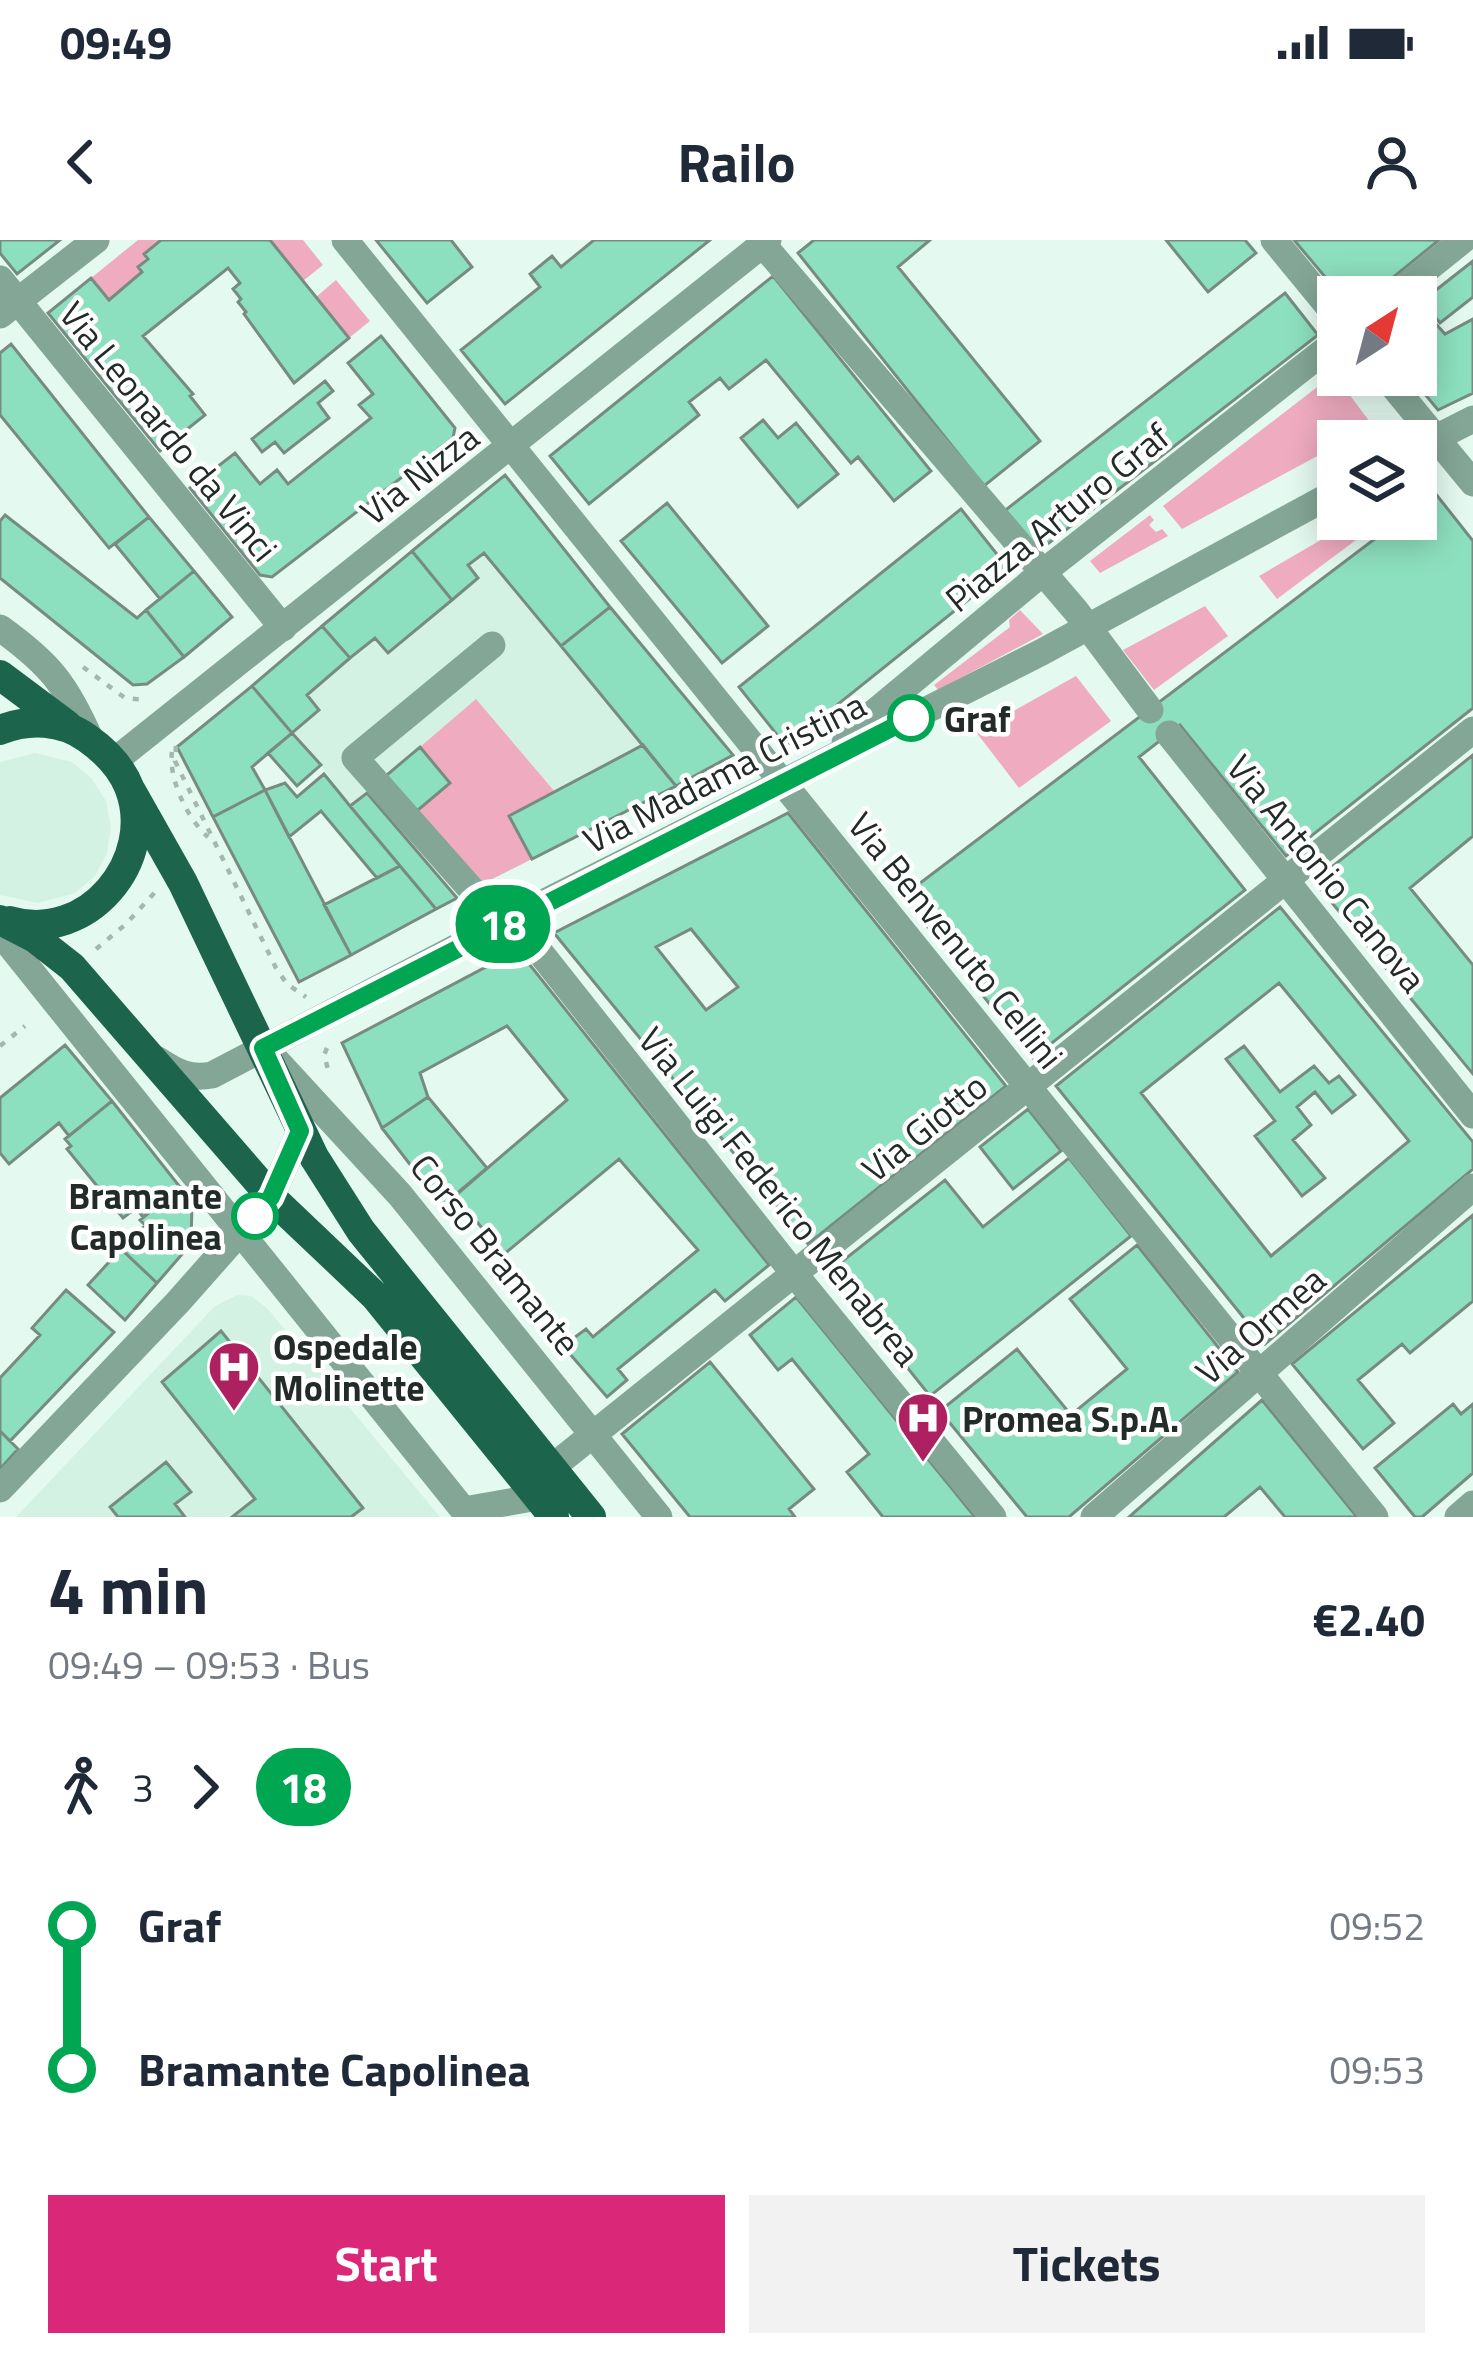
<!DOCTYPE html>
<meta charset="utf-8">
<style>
body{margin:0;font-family:"Titillium Web",sans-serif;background:#f2f2f3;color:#1f2937;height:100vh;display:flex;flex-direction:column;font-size:45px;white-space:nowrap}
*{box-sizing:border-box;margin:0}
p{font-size:39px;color:#747a83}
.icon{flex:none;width:66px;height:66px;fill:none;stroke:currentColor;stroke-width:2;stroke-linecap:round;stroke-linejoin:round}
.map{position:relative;height:1277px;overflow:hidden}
.drawer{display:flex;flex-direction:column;background:#fff;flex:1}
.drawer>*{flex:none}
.badge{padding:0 24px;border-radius:39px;font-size:42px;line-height:78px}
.needle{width:78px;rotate:36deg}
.buttons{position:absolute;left:1317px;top:36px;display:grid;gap:24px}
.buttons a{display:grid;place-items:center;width:120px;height:120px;border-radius:0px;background:#fff;box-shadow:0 6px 30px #0003;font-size:60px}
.map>.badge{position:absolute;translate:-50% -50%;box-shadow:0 0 0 6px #fff}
.legs{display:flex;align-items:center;gap:18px;height:132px;padding:0 48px;font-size:39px}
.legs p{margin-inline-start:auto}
.overview{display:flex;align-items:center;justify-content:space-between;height:204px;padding:0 48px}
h1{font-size:66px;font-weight:700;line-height:90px}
.cta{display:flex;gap:24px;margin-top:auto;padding:24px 48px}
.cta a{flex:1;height:138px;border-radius:0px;background:#db2777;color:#fff;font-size:48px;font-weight:700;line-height:138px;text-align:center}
.cta a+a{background:#f2f2f3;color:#1f2937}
ul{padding:0 48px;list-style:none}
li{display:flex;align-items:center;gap:42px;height:144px;font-size:45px}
li i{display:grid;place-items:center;width:18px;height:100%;margin:0 15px;background:currentColor}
li i::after{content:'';width:30px;height:30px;margin:-15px;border:9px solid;border-radius:50%;background:#fff}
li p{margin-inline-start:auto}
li:first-child i{background:linear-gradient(#0000 50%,currentColor 0)}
li:last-child i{background:linear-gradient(currentColor 50%,#0000 0)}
.status{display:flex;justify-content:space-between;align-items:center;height:84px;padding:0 60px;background:#fff;direction:ltr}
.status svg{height:33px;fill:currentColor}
header{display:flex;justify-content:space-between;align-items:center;height:156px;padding:0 48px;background:#fff;font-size:54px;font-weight:700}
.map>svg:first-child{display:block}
.built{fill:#d3f2e4}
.green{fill:#efacc0}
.building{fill:#8de0bf;stroke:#778b82;stroke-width:3;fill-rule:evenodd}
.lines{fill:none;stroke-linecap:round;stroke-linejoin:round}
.path{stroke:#a6b7af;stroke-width:4.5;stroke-dasharray:6 9;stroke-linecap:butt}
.minor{stroke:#84a697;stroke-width:27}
.major{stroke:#1d644d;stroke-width:30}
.line-1-casing{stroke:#fff;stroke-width:27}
.line-1{stroke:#00a651;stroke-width:18}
.stop-1-dot{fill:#fff;stroke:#00a651;stroke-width:6}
.labels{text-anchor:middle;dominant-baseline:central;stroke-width:9;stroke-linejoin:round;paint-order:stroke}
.street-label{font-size:36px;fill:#222b27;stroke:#fff}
.stop-label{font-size:36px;font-weight:bold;fill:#222b27;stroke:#fff;text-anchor:start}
.poi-label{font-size:36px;font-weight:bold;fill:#222b27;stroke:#fff;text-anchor:start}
</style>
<div class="status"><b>09:49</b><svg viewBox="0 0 49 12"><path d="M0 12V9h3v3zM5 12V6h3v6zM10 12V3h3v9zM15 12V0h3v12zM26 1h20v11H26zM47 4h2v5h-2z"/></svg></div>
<header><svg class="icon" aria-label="back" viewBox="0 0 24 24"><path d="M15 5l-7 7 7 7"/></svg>Railo<svg class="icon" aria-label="person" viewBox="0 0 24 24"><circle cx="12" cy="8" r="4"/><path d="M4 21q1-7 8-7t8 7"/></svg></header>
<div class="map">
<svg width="1473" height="1277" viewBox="0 0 1473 1277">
<rect width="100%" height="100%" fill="#e4faf0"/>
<!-- built -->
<path class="built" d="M505,235L733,515L457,658L368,553L350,566L321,525L252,446Z
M35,513L72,522L92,539L106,561L111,587L107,613L95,636L75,653L38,663L0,655V522Z
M237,1055L251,1056L268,1069L440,1277H16L215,1066Z"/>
<!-- green -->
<path class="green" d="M138,0H161L138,27L142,32L109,60L91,38Z
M270,0H303L323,25L303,41Z
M336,40L370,81L349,98L316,57Z
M1334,134L1373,186L1338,201V205L1182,289L1163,266Z
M1150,275L1154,280L1149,285L1156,292L1162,289L1168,296L1100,333L1090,321Z
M1357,279H1384L1277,359L1259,336Z
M1205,366L1228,396L1154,450L1123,410Z
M1020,370L1043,394L938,450L934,445L1010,387L1009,380Z
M1076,436L1111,481L1019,548L976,492Z
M476,459L555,552L510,576L532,619L476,647L411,576L450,543L420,507Z"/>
<!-- building -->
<path class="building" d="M0,0H60L17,34L0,13Z
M161,0H270L349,98L294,143L244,74L246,72L238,62L241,59L233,49L240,43L228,28L143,96L193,154L190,156L205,175L160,211L48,73L91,38L109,60L142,32L138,27L148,19L144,14Z
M376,0H451L472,27L427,63Z
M594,0H710L505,164L461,110L540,47L530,34L552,16L561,27Z
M814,0H930L898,27L1040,201L984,246L798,13Z
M1166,0H1245L1256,13L1208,52Z
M1294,0H1439L1369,57H1342Z
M1473,21V57L1440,83L1422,61Z
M773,36L931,231L894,261L858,217L851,223L766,120L729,149L720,138L689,162L699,175L589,264L550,216Z
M1285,53L1318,95L1036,313L1003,272Z
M1417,63L1445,94L1473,79V153L1438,170L1409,135H1416Z
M381,96L455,188L453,198L272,337L260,335L190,248L235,213L260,244L277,230L288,244L371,178L359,165L373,154L348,123Z
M11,104L149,277L109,308L0,175V113Z
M325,141L333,151L318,163L329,178L284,213L275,202L262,212L252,199Z
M763,180L778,198L796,183L838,234L798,267L741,198Z
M505,235L610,367L561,406L484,313L468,325L478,338L452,360L412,311Z
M1435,253L1473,301V468L1286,616L1180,485L1139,517L1245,650L1033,818L903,656L1401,279H1416V268Z
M667,263L768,386L722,423L621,301Z
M961,269L1008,328L786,506L739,447Z
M5,275L137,378L146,370L184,417L147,444L133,445L0,338V281Z
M149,277L194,331L160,359L115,304Z
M412,311L452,360L388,413L375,398L350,418L322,386Z
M194,331L232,377L184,417L146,370Z
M610,367L733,515L676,546L561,406Z
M322,386L350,418L307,455L319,470L292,493L252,446Z
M252,446L292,493L252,527L265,550L213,577L177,507Z
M292,493L321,525L297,546L268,513Z
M643,505L676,546L532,619L509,576Z
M420,507L450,543L411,576L381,540Z
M1473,515V596L1410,648L1473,725V834L1314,641Z
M324,534L350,566L400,626L377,638L321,571L289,597L265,550L285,543L297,557Z
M265,550L351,715L299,742L213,577Z
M367,553L457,658L436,669L350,566Z
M788,573L1006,846L808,1004L554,693ZM691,689L738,747L706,770L656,707Z
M400,626L436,669L351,715L324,665Z
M1280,667L1473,902V929L1265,1104L1056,846ZM1279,743L1409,901L1271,1016L1141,853Z
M518,710L769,1025L725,1061L715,1050L618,1129L627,1140L607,1157L563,1106L586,1089L593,1097L698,1010L619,919L503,1015L456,955L567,860L507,786L420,833L428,857L382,888L342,803Z
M65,805L112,861L69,896L59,883L9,924L0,913V858Z
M1244,806L1280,852L1314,826L1329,843L1339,836L1355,855L1332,873L1315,852L1297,867L1311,885L1293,900L1325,938L1302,956L1255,896L1275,881L1226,819Z
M428,857L487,928L442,966L382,888Z
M112,861L180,947L143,977L136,968L123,978L67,909L71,906L65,899Z
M1028,869L1061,911L1013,949L980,907Z
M1069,918L1131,996L930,1156L830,1031L945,940L983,987Z
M181,947L192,964L191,1004L157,1043L118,1006L131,991L136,995L145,985L140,980Z
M1473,975V1061L1410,1113L1402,1104L1358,1140L1394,1183L1363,1209L1292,1124Z
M1137,1005L1238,1132L1069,1277H1027L940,1171L1017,1109L1071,1175L1127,1129L1070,1059Z
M121,1009L157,1043L125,1080L88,1045Z
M66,1050L114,1092L10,1201L0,1191V1138L40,1095L32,1088Z
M796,1057L975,1277H883L847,1232L869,1214L792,1119L778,1130L750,1095Z
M221,1091L363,1268L351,1277H232L255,1259L162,1142Z
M710,1122L814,1249L789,1269L795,1277H690L622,1194Z
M1262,1160L1357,1277H1285L1260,1247L1224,1277H1129Z
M1453,1164L1461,1174L1473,1164V1233L1422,1277H1415L1375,1228Z
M0,1191L18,1209L0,1229Z
M166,1222L191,1252L175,1264L185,1277H118L110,1267Z"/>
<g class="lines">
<!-- path -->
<path class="path" d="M83,427L125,458L145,460
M176,506L175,521L276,728L287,744L306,757
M172,512C168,538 188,580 208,597
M96,709L126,684L157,650
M0,806L25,786
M327,808L324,815L330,836"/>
<!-- minor -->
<path class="minor" d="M345,0L1375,1277
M759,0L1076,371L1150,470
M1274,0L1338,78
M0,39L283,388
M1392,57L1463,0
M0,75L96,0
M1384,135L1473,243
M1416,208L1473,179
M0,388C50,424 66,444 91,501
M492,405L355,518L502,684
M1169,494L1473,875
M845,503L875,472L1042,333L1338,100
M113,522L768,0
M513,678L796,1036L993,1277
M0,693L469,1277
M271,815L400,955L659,1277
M158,820C178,833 189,839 212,835L513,678L1042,412L1338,251
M535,1241L1473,490
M0,1249L178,1062L271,957L300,891
M464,1270L538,1257
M1094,1277L1473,947
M1458,1277L1473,1264"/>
<!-- major -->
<path class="major" d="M0,435L67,485
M0,490C29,478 62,480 87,498C104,510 121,527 129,547C158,620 87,704 10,681
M131,551L183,643L314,917L361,991L591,1277
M0,680L35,698L72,727L276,962L375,1056L554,1277"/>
</g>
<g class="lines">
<!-- line-1 casing -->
<g class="line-1-casing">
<path id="line-1" d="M255,976L271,957L300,891L263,808L911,478"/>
</g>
<!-- line-1 -->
<use href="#line-1" class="line-1"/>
</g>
<!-- icons -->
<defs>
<g id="hospital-pin" transform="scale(2.7)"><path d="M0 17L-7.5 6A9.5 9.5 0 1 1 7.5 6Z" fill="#ad2160" stroke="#fff"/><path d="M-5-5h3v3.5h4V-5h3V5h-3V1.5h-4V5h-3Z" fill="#fff"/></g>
</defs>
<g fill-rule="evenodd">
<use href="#hospital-pin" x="234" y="1127"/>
<use href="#hospital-pin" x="923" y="1178"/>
</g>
<!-- markers -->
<g class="stop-1-dot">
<circle cx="911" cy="478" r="21"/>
<circle cx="255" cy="976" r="21"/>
</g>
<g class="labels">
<!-- street labels -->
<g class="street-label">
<text transform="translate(169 191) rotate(51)">Via Leonardo da Vinci</text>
<text transform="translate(419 234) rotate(-38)">Via Nizza</text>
<text transform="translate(1057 277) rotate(-39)">Piazza Arturo Graf</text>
<text transform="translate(724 532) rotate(-27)">Via Madama Cristina</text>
<text transform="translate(1327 633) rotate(51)">Via Antonio Canova</text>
<text transform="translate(956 700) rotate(51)">Via Benvenuto Cellini</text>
<text transform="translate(924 887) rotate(-39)">Via Giotto</text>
<text transform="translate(780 956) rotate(51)">Via Luigi Federico Menabrea</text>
<text transform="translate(496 1014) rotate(51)">Corso Bramante</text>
<text transform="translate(1260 1085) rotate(-41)">Via Ormea</text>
</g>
<!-- stop labels -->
<g class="stop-label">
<text x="944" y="478">Graf</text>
<text x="222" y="955" text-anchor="end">Bramante<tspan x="222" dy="41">Capolinea</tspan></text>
</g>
<!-- poi labels -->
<g class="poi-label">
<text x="273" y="1106">Ospedale<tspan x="273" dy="41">Molinette</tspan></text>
<text x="962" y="1178">Promea S.p.A.</text>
</g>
</g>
</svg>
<div class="buttons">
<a><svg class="needle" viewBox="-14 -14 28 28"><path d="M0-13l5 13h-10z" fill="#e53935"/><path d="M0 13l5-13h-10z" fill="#747a83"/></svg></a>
<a><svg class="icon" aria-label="layers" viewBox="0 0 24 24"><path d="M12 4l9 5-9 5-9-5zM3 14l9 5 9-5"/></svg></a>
</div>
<b class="badge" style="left:503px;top:684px;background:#00a651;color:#fff">18</b>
</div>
<section class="drawer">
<div class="overview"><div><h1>4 min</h1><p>09:49 – 09:53 · Bus</p></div><b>€2.40</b></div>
<div class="legs"><svg class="icon" aria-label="walk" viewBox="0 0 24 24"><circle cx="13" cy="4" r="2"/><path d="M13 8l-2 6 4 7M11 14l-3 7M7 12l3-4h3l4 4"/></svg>3<svg class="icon" aria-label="forward" viewBox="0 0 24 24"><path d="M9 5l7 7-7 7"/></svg><b class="badge" style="background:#00a651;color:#fff">18</b></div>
<ul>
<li><i style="color:#00a651"></i><b>Graf</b><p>09:52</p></li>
<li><i style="color:#00a651"></i><b>Bramante Capolinea</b><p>09:53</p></li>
</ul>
<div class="cta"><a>Start</a><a>Tickets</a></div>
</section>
